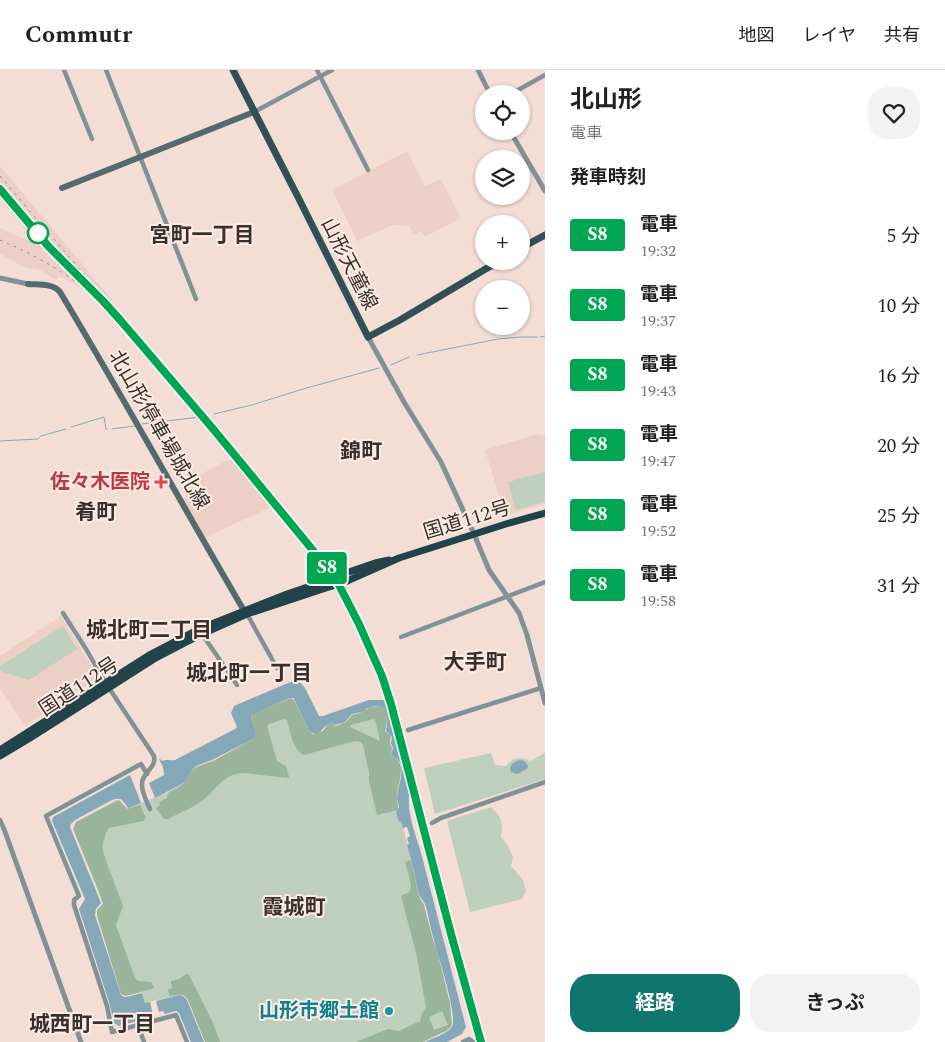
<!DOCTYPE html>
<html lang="ja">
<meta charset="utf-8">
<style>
body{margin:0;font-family:Spectral,"Noto Sans JP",serif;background:#f2f2f2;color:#222;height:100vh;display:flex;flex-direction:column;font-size:19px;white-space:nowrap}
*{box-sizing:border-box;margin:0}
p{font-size:16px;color:#767676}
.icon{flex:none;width:28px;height:28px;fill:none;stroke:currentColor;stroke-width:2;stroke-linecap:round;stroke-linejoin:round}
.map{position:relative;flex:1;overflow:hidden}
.drawer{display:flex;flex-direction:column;background:#fff;width:400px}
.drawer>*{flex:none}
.badge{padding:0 10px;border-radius:4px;font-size:18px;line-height:32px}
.buttons{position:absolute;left:475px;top:15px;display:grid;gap:10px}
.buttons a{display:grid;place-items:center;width:55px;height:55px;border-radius:50%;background:#fff;box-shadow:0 1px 4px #0004;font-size:25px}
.map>.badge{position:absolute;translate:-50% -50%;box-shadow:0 0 0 2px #fff}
h2{padding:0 25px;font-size:19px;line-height:45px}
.round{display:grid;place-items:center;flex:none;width:52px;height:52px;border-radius:20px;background:#f2f2f2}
.headline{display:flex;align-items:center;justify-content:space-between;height:85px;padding:0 25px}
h1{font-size:24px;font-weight:700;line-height:38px}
.primary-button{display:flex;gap:10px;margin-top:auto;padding:10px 25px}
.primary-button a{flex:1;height:58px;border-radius:20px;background:#0f766e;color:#fff;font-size:20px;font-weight:700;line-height:58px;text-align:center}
.primary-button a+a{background:#f2f2f2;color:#222}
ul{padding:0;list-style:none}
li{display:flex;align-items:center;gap:15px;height:70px;padding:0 25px}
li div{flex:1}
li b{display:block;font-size:19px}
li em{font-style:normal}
li .badge{min-width:55px;font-weight:700;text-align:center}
header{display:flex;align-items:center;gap:30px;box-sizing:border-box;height:70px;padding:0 25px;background:#fff;border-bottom:1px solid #e0e0e0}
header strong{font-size:24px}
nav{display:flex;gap:28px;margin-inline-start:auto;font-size:18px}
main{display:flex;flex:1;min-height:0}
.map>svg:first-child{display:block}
.built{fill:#edd0c5}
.green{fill:#becfbe}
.forest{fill:#9ab49b;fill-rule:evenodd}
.water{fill:#84a8b8}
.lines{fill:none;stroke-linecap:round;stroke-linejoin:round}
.stream{stroke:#84a8b8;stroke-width:1}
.minor{stroke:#809294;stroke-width:4.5}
.tertiary{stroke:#809294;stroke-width:5}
.secondary{stroke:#516b6f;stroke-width:6}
.primary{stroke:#305055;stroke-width:7}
.trunk{stroke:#20444a;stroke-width:7}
.rail{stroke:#94857f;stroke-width:1;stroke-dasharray:2.5 5;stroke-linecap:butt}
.trunk-bridge{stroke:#20444a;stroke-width:7}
.line-casing{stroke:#fff;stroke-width:11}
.line{stroke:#00a651;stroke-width:8}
.stop-dot{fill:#fff;stroke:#00a651;stroke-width:2.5}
.health-dot{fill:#e0444e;stroke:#fdebe4;stroke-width:2}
.culture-dot{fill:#0f9aa8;stroke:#fdebe4;stroke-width:2}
.labels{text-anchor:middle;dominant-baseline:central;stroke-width:4;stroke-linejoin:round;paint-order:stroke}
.street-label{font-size:20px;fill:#38302d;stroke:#fdebe4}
.health-label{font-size:20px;font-weight:bold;fill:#be3a42;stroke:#fdebe4;text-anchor:end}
.culture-label{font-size:20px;font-weight:bold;fill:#0d838f;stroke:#fdebe4;text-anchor:end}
.neighbourhood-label{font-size:21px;font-weight:bold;fill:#38302d;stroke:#fdebe4}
</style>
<header>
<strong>Commutr</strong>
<nav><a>地図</a><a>レイヤ</a><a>共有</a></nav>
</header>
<main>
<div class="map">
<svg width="545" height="972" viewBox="0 0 545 972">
<rect width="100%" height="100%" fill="#f3ddd4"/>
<!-- built -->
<path class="built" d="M407,81L425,116L441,109L461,148L425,167L421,161L414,165L409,156L393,155L357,171L332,120Z
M0,96L112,230L106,238L77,215L59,206L56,210L40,200L24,197L0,184V158L28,171L31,166L0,129Z
M537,364L545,366V434L505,445L485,380Z
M232,388L271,437L204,468L183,430L198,421L192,409Z
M61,546L98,607L25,656L0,619V586Z"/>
<!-- green -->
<path class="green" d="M545,402V432L516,440L508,412Z
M63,556L77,579L29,610L0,601V596Z
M291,629L309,663L312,665L375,641L420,826L451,947L450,957L422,972H205L187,927L182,924L145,933L142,922L125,926L121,924L97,844L99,839L103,834L73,759L76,752L116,730L121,732L127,738L167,723L212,693L257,667L252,646Z
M491,683L495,695L506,696C513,688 520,685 530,691L545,683V709L435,744L424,698Z
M491,737C502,748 503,751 501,767L508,776L513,787L511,796L523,810L526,821L522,829L470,842L447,751Z"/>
<!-- forest -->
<path class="forest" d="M291,628L294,630L309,661L313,664L323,661L328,654L331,653L336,656L346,652L352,645L360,643L366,639L378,636H380L384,639L388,648L385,661L391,666L390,672L392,678L391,684C393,688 397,688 399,692C404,699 398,716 397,724C396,730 399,735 398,740L377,745L369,711V702L363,675L361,672L355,671L304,685C293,681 290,661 287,650L284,649L269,654L267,656L277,691L286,696L289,707L288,708L244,703C223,704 218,718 203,730C193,738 179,743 168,749H164L156,738L160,735L159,732L167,728L168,723L179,717L187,710L192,700L196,697L213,691L255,668L256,663L251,647L253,644ZM374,649L375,650L380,671L350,657L351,655Z
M119,730L127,739L140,735L146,748L143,751L109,758L106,763L102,777L106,791L123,836L116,855L135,908L138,911L151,912L154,917L152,919L126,926L121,924L97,846V840L103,834L99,821L73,759L76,752Z
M409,790L411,791L419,827L424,835L433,870L437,880L450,933L452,955L451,957L446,961L423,972H356L388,959L399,961L420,951L422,944L426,937L416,883L401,826C403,824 406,824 409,822C414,818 407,799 405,793ZM442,941L448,955L434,960L429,947Z
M186,904L189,905L213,953L220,972H205L188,930C183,923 179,924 170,926L169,925L168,920L172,918L171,912V911L179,909Z"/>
<!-- water -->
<path class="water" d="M295,610L299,611L305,618L319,646H323L369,630H384L389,635L411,719C404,735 415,763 420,779L466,957L462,964L447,972H425C431,969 448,963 452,957C458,946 437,882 433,867C430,857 429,847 426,837C425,832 421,829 419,824C415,808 412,791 407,775L409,774L407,768L410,766L407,757L403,758L401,751L399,752L396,742C402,736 397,734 397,727C398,717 403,706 401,695C400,689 394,689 391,684L393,678L391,673L392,667L386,661L388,648L384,639L380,636H375L370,638H367L362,642L352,644L345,652L335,655L331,653C322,655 321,669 309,661L294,629L293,628H290L252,645L251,647L256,663L255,668L212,690L196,696L192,700L187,710L178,716L155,728L149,713L164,705L163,697L159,689H160L162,691C166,689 170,691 175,690L235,659L237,657L231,643L234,636Z
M520,690L524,691L527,694L528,697L527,699L517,704L511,702L510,698C512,693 515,691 520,690Z
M130,705L141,733L128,738C122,730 122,727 112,730L75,750L71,754L70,757L101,833L96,839L95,845L121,925L124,927H126L142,923L145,933L150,932L153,945L148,948L119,956L114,953L109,932L79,839L85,829L52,751L53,747Z
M179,925L183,926L187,930L204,972H191L179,943L176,941L165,944L163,941L159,942L156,931Z"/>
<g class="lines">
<!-- stream -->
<path class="stream" d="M540,267L545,266
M417,285L498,269L521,267H537
M391,295L409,287
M214,344L252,335L303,319L379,298
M207,347H208
M142,354L200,347
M71,357L104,347L106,359H107
M112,359L134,356
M0,371L38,369L41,366L66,359"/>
<!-- minor -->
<path class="minor" d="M64,0L92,69
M106,0L196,229
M317,0L368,100
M511,24L545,5
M254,42L332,0
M63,543L86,579L105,612L154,686C157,698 141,703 142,715C142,723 147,732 150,739
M247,544L277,598
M202,564L237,615
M401,567L545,512
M408,660L541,618
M147,704L141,694L46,746L79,826L74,830V835L107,936L112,962L176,945L187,972
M0,750L4,759
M432,753L441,748L545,712
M138,955L144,972
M463,972L469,969L473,972"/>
<!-- tertiary -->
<path class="tertiary" d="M478,0L490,24
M510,61L545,121
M0,208L28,214
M368,267L404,332L441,392L474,464L489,500L519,543L527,565L545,633
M4,759L81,972"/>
<!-- secondary -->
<path class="secondary" d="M62,118L254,42
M28,214C38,215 53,213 60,222C124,328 183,437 246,544"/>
<!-- primary -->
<path class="primary" d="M233,0L299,129L368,267L400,250L499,191
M521,178L545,165"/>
<!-- trunk -->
<path class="trunk" d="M343,504L375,493L389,490
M347,511L399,488L506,454L545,443
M0,680L151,584L199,559L287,524L328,510
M0,686L30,668L154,589L202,564L247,544L332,516"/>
<!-- rail -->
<path class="rail" d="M0,106L217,360L283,438L332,501L358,544L372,576L383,604L404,670L429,770L484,972
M0,119L49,177L76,205
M0,170C37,186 72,205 101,233"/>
<!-- trunk-bridge -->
<path class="trunk-bridge" d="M328,510L343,504
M332,516L347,511"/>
</g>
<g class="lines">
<!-- line casing -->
<g class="line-casing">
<path id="line" d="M0,119L49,177L103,231L121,251L214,360L325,495L339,515L359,554L382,606L391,634L451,864L481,972"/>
</g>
<!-- line -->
<use href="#line" class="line"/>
</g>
<!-- markers -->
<circle class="stop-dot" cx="38" cy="163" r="10"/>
<path class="health-dot" d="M158.5 404.5h5v5h5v5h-5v5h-5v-5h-5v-5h5z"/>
<circle class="culture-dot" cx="389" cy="941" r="5"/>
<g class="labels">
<!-- street labels -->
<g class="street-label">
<text transform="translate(349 194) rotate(63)">山形天童線</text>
<text transform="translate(159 360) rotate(60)">北山形停車場城北線</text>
<text transform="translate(467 450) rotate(-17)">国道112号</text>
<text transform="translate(79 617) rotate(-33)">国道112号</text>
</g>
<!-- health labels -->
<g class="health-label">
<text x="150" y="412">佐々木医院</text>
</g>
<!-- culture labels -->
<g class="culture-label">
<text x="379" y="941">山形市郷土館</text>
</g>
<!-- neighbourhood labels -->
<g class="neighbourhood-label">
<text x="202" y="166">宮町一丁目</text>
<text x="361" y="382">錦町</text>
<text x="96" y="443">肴町</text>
<text x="149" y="561">城北町二丁目</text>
<text x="475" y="593">大手町</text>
<text x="249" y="604">城北町一丁目</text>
<text x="294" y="838">霞城町</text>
<text x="92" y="955">城西町一丁目</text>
</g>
</g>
</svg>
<div class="buttons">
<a><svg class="icon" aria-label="locate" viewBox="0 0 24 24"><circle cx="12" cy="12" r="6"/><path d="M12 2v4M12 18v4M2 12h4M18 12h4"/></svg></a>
<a><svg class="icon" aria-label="layers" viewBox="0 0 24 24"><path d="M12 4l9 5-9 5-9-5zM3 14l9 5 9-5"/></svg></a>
<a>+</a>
<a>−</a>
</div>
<b class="badge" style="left:327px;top:498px;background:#00a651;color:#fff">S8</b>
</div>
<section class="drawer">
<div class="headline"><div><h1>北山形</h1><p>電車</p></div><a class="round"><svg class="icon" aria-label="heart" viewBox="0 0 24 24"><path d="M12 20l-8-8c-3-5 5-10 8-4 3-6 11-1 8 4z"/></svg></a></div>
<h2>発車時刻</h2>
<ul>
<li><span class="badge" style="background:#00a651;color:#fff">S8</span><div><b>電車</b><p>19:32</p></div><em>5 分</em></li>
<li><span class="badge" style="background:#00a651;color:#fff">S8</span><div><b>電車</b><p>19:37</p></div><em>10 分</em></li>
<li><span class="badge" style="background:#00a651;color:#fff">S8</span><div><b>電車</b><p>19:43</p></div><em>16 分</em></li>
<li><span class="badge" style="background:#00a651;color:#fff">S8</span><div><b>電車</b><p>19:47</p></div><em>20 分</em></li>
<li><span class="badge" style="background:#00a651;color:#fff">S8</span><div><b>電車</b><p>19:52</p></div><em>25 分</em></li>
<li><span class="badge" style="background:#00a651;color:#fff">S8</span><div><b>電車</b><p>19:58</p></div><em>31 分</em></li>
</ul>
<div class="primary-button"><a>経路</a><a>きっぷ</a></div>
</section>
</main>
